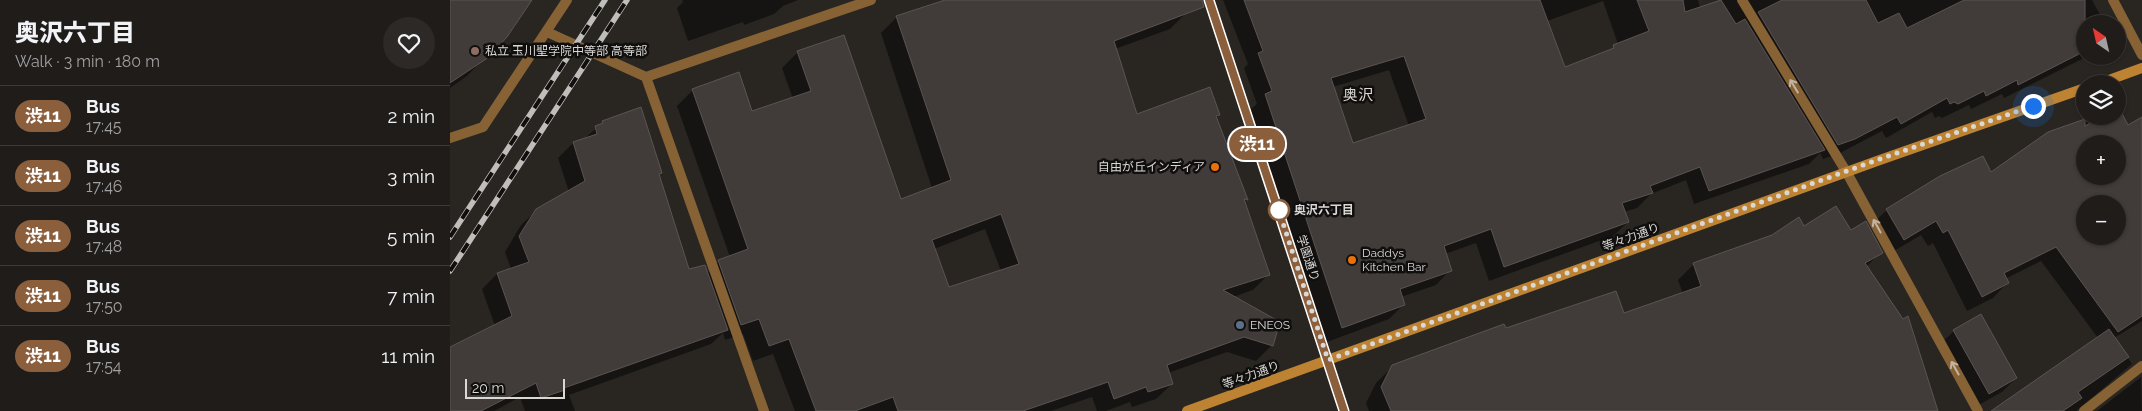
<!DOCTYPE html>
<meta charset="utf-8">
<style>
body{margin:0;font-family:Raleway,"Noto Sans JP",sans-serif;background:#2c2927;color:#f1f3f6;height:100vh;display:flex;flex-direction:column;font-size:19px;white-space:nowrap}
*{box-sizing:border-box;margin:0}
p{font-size:16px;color:#a1a1a2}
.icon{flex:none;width:28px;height:28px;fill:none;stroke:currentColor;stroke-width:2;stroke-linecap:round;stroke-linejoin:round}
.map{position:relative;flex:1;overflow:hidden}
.panel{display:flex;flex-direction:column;background:#1f1c1a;width:450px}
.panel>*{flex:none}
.badge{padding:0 10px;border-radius:16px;font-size:18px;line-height:32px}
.needle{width:32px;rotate:326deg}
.buttons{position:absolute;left:1626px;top:15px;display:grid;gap:10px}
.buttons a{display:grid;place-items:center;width:50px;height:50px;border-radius:50%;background:#1f1c1a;box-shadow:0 1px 4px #0004,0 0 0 1px #3c3a39;font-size:25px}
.scale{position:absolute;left:15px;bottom:12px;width:100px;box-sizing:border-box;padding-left:5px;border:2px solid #d9d8d5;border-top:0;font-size:14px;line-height:18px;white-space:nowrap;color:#d9d8d5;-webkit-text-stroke:4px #110f0e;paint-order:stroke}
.you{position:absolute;width:25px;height:25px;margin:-12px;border:4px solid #fff;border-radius:50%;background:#1a73e8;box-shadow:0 0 0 8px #1a73e833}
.map>.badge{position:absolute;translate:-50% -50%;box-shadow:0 0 0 2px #fff}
.round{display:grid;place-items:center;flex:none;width:52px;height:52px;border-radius:26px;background:#2c2927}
.head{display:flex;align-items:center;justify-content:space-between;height:85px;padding:0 15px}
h1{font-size:24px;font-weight:800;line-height:38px}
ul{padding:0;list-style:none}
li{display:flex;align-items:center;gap:15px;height:60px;padding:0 15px;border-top:1px solid #3c3a39}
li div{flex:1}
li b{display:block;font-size:19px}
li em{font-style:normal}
li .badge{min-width:55px;font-weight:700;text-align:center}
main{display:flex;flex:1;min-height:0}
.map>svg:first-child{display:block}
.shadow{fill:#0007;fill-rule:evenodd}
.building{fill:#413b3a;stroke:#5a5452;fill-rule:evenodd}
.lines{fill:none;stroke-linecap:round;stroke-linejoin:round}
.street{stroke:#876234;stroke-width:10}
.secondary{stroke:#be8332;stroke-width:10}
.rail-casing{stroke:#bfbebb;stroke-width:5.5}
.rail{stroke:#110f0e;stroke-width:4;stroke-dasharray:11;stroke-linecap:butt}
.oneway{stroke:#c0b5a5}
.line-casing{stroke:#fff;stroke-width:11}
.line{stroke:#8b5e3c;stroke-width:8}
.walk{stroke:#d9d8d5;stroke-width:5;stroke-dasharray:0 9}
.education-dot{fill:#8d6e63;stroke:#110f0e;stroke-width:2}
.food-dot{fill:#e8710a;stroke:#110f0e;stroke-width:2}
.stop-dot{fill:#fff;stroke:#8b5e3c;stroke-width:2.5}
.service-dot{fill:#5c6f8a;stroke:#110f0e;stroke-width:2}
.labels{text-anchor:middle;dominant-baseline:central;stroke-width:5;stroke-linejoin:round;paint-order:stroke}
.poi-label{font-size:12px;fill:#d9d8d5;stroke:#110f0e;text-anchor:start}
.stop-label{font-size:12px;font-weight:bold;fill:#d9d8d5;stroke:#110f0e;text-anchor:start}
.street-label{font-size:12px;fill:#d9d8d5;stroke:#110f0e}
.quarter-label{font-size:15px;fill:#ddd9d4;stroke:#110f0e}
</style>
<main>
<section class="panel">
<div class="head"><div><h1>奥沢六丁目</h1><p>Walk · 3 min · 180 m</p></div><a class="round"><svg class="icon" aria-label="heart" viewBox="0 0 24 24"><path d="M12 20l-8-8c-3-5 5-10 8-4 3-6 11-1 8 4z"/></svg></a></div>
<ul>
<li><span class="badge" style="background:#8b5e3c;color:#fff">渋11</span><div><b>Bus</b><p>17:45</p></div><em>2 min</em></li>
<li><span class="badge" style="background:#8b5e3c;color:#fff">渋11</span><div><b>Bus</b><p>17:46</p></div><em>3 min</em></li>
<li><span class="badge" style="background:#8b5e3c;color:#fff">渋11</span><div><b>Bus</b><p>17:48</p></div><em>5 min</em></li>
<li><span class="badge" style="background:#8b5e3c;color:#fff">渋11</span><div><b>Bus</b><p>17:50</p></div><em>7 min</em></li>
<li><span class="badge" style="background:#8b5e3c;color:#fff">渋11</span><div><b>Bus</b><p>17:54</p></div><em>11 min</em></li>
</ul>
</section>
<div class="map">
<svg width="1692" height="411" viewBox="0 0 1692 411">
<rect width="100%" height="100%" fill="#292622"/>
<!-- shadow -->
<path class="shadow" d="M0,0H79L56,36L17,76L0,88Z
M232,0H348L333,6L324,14L294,25L293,22L238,41L227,8L233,2Z
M498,0H731L736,13L720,29L665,49L687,116L769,115L766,118L796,200L794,202L819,274L803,290L783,297L822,345L806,361L777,352L718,373L722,384L706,399L682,407L680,402L656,411H647L642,397L601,411H345L323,354L303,361L293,334L275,340L273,333L261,344L119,395L125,411H75L70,397L44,411H0V349L45,326L32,289L47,274L61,269L55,252L71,225L87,210L119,192L108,158L123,143L133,140L153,122L211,172L208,175L238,270L257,273L269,261L280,257L227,106L243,90L301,113L343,99L332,68L348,52L450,200L482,188L431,33L447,17ZM535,229L551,271L499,289L484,249Z
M773,0H1248L1250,8L1271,0H1642L1655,24H1635V56H1638L1554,98L1552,94L1521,109L1519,105L1492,118L1489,116L1485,118L1482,112L1436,138L1432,131L1390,153L1373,159L1370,153L1359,164L1244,204L1236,180L1201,194L1187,208L1174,212L1178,222L1163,236L1039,281L1026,243L995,254L1000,270L986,285L951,297L953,305L939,319L877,342L801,109L807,104L794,68L798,64ZM1153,1L1168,44L1158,52L1115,68L1097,21ZM939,70L959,126L902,144L883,87Z
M1668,110L1677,126L1692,118V321L1664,338L1682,364L1626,411H1555L1648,338L1591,261L1555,279L1557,283L1543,298L1517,311L1483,243L1478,246L1471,235L1439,254L1422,224L1437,210L1540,174L1599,133L1638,119L1641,124L1668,116ZM1635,144H1668V176H1635ZM1635,204H1668V236H1635Z
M1354,228L1401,231L1431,252L1416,267L1486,411H919L916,403L926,383L942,367L1055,329L1173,315L1233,294L1228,280L1244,264Z
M1504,331L1566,378L1552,392L1525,407L1490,344Z
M1691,377L1692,411H1647Z"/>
<!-- building -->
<path class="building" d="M0,0H82L57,37L39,57L0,83Z
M495,0H752L754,7L664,41L687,114L760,87L770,115L766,116L798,200L794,199L820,275L773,290L830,322L823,346L794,337L717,365L723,384L698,392L696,387L664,399L658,382L573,411H448L443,397L405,411H366L339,339L319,346L309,319L291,325L268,260L298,249L242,89L289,72L302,111L361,91L347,51L394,35L451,199L501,180L446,16ZM551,214L569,264L499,287L482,240Z
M794,0H1090L1115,67L1164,48L1163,45L1199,31L1187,0H1233L1235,12L1271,0L1286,24L1295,19L1375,150L1259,191L1250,167L1200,186L1203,193L1172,203L1179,222L1054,267L1041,229L994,246L1002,271L950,289L955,305L892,328L815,94L822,91L808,53L813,51ZM954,56L976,119L903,143L881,78Z
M1332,0H1416L1428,23L1449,13L1457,28L1514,0H1635V51L1568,85L1567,80L1536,96L1534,91L1508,104L1504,102L1500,104L1497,98L1451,124L1447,117L1405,139L1388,145L1308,12Z
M191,107L212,173L209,174L239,269L255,265L278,330L114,388L115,390L91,398L86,383L31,411H0V347L62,316L47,273L79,262L69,236L86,209L135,181L123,142L147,134L145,126L153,123L152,121Z
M1669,108L1678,125L1692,117V316L1668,332L1606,247L1554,273L1559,283L1532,297L1498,230L1493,233L1486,221L1454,240L1436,209L1490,176L1533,156L1541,172L1598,132L1635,119V126L1653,116H1668V109ZM1635,144H1668V176H1635ZM1635,204H1668V236H1635Z
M1386,206L1401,230L1416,221L1433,253L1415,263L1453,319L1458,316L1488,411H941L931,387L942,365L1054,324L1056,328L1166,291L1174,313L1251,286L1243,263L1322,235L1349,217L1354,226Z
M1531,314L1567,378L1539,394L1503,330Z
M1659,329L1679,357L1628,392L1632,398L1613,411H1541Z"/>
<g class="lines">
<!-- street -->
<path class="street" d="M1292,0L1397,173L1528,411
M1663,0L1692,55
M97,32L196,77L421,0
M196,77L314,411
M0,138L33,127L117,0
M1634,411L1692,366"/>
<!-- secondary -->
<path class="secondary" d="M759,0L894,411
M1648,84L1692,68
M737,411L1427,161L1635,88"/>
<!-- rail casing -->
<g class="rail-casing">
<path id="rail" d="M0,237L155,0
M0,271L177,0"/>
</g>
<!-- rail -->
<use href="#rail" class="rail"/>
</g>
<!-- one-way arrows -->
<defs><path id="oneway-shaft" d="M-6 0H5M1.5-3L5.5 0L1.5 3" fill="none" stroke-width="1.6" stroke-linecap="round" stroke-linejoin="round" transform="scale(1.25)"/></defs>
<g class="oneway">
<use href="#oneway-shaft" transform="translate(1344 86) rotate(-121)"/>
<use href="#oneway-shaft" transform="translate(1427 226) rotate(-119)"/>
<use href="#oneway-shaft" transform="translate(1505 368) rotate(-119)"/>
</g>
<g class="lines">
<!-- line casing -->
<g class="line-casing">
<path id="line" d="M759,0L894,411"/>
</g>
<!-- line -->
<use href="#line" class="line"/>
<!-- walk -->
<path class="walk" d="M829,210L827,205L878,360L1427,160L1583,106"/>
</g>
<!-- markers -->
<circle class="education-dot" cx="25" cy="51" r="5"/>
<g class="food-dot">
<circle cx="765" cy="167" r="5"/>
<circle cx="902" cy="260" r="5"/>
</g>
<circle class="stop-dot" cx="829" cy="210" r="10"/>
<circle class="service-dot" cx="790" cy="325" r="5"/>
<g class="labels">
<!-- poi labels -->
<g class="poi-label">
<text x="35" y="51">私立 玉川聖学院中等部 高等部</text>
<text x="755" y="167" text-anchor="end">自由が丘インディア</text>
<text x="912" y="253">Daddys<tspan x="912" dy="14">Kitchen Bar</tspan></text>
<text x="800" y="325">ENEOS</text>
</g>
<!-- stop labels -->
<g class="stop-label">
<text x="844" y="210">奥沢六丁目</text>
</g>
<!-- street labels -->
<g class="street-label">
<text transform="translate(1181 237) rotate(-20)">等々力通り</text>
<text transform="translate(858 258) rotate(72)">学園通り</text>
<text transform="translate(801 375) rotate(-20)">等々力通り</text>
</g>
<!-- quarter labels -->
<g class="quarter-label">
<text x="908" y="95">奥沢</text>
</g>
</g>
</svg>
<div class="buttons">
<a><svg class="needle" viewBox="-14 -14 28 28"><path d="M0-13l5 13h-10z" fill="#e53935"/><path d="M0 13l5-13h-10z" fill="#a1a1a2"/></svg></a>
<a><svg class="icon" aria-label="layers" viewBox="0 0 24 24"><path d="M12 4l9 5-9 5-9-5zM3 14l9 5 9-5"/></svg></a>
<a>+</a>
<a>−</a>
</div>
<div class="scale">20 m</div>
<div class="you" style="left:1583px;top:106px"></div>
<b class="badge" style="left:807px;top:144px;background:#8b5e3c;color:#fff">渋11</b>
</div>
</main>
